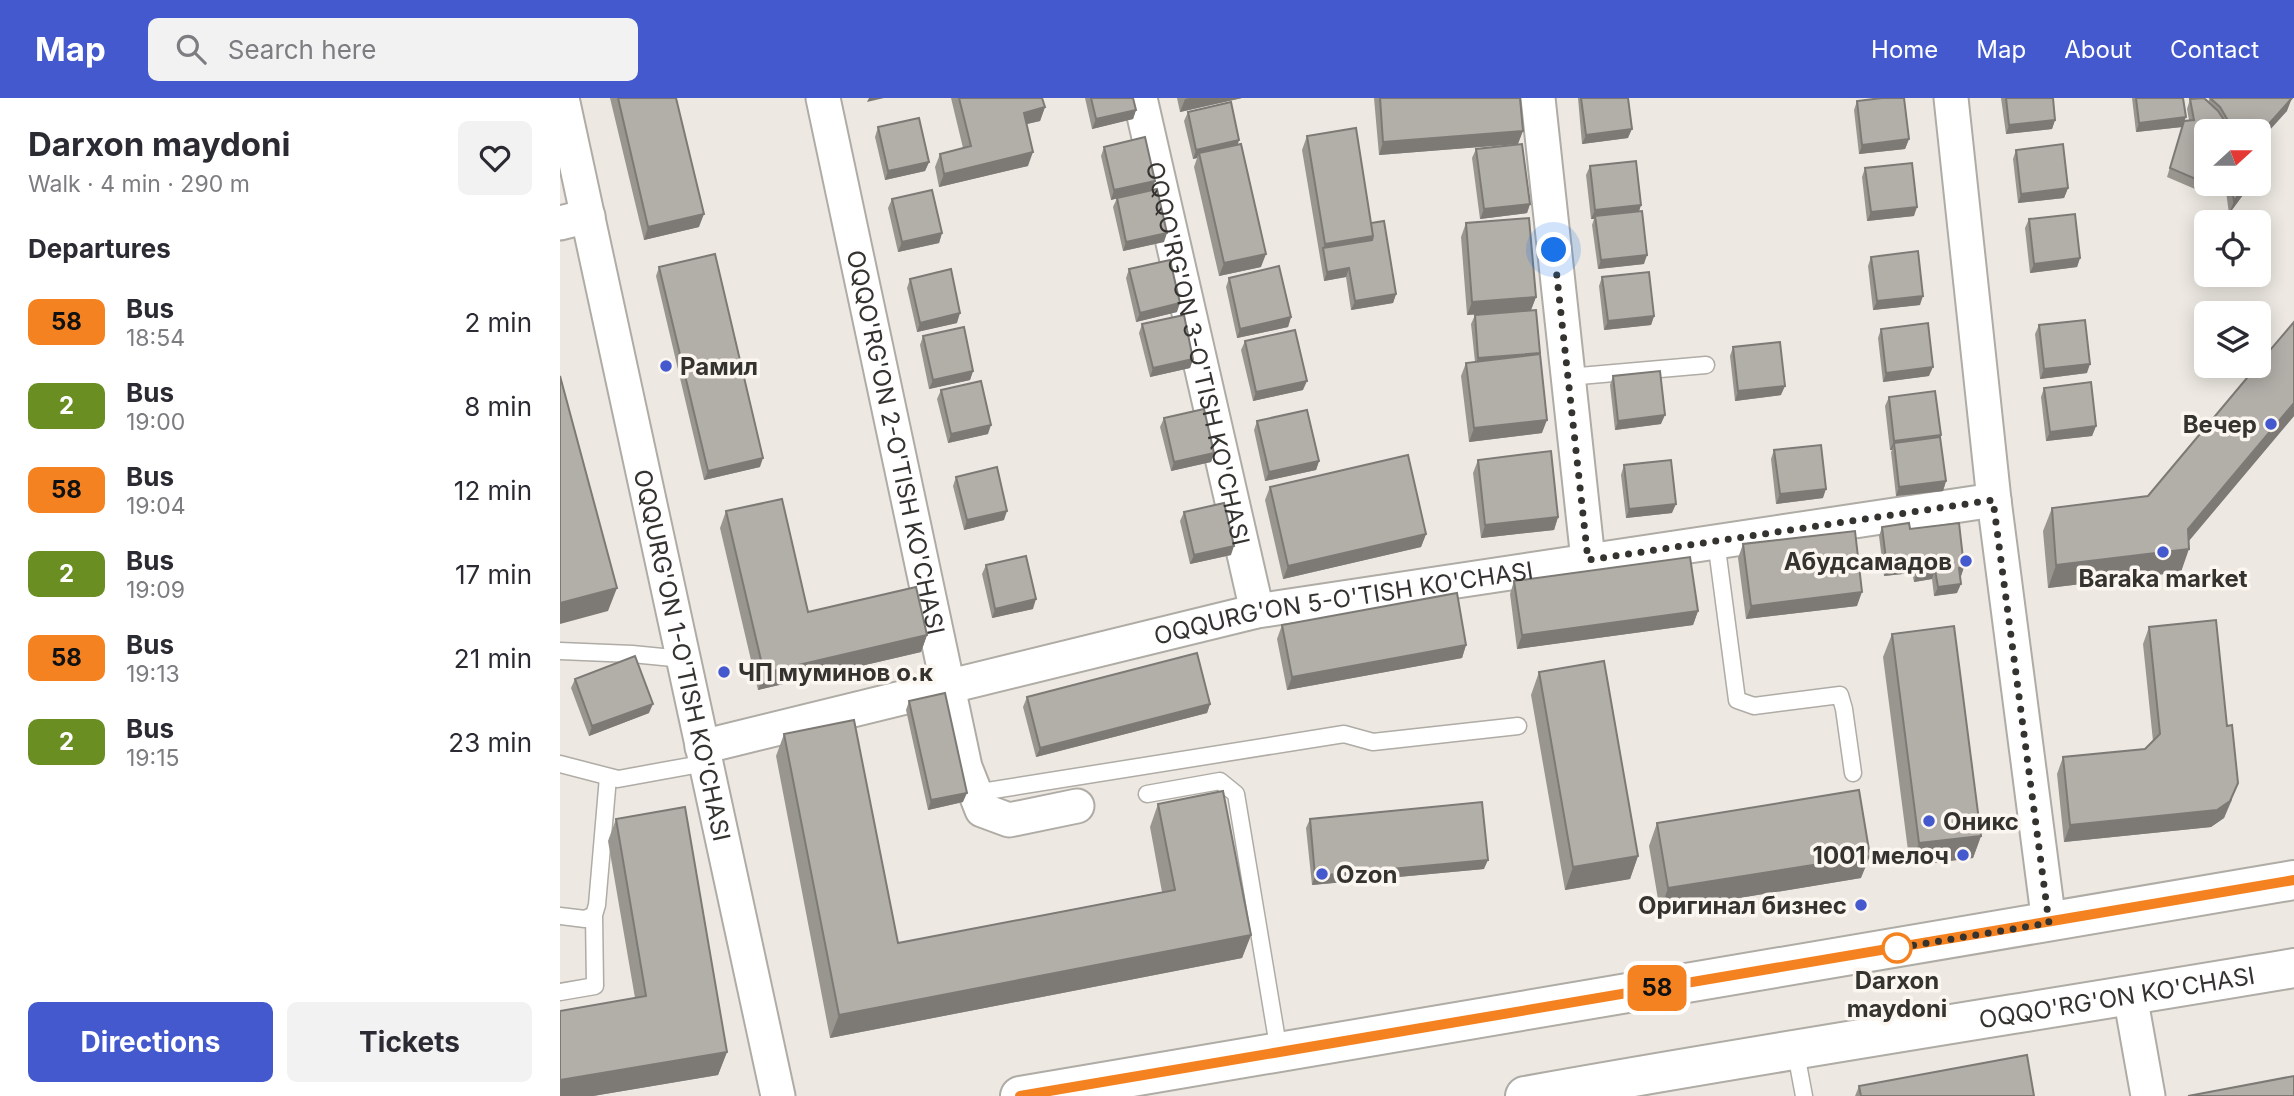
<!DOCTYPE html>
<meta charset="utf-8">
<style>
body{margin:0;font-family:Inter,sans-serif;background:#f2f2f3;color:#2b2b33;height:100vh;display:flex;flex-direction:column;font-size:26px;white-space:nowrap}
*{box-sizing:border-box;margin:0}
p{font-size:23px;color:#7c7c81}
.icon{flex:none;width:38px;height:38px;fill:none;stroke:currentColor;stroke-width:2;stroke-linecap:round;stroke-linejoin:round}
.map{position:relative;flex:1;overflow:hidden}
.panel{display:flex;flex-direction:column;background:#fff;width:560px}
.panel>*{flex:none}
.badge{padding:0 14px;border-radius:10px;font-size:24px;line-height:46px}
.needle{width:46px;rotate:69deg}
.controls{position:absolute;left:1634px;top:21px;display:grid;gap:14px}
.controls a{display:grid;place-items:center;width:77px;height:77px;border-radius:10px;background:#fff;box-shadow:0 4px 18px #0003;font-size:35px}
.you{position:absolute;width:35px;height:35px;margin:-18px;border:5px solid #fff;border-radius:50%;background:#1a73e8;box-shadow:0 0 0 10px #1a73e833}
.map>.badge{position:absolute;translate:-50% -50%;box-shadow:0 0 0 4px #fff}
h2{padding:0 28px;font-size:26px;line-height:63px}
.round{display:grid;place-items:center;flex:none;width:74px;height:74px;border-radius:10px;background:#f2f2f3}
.summary{display:flex;align-items:center;justify-content:space-between;height:119px;padding:0 28px}
h1{font-size:33px;font-weight:700;line-height:52px}
.primary-button{display:flex;gap:14px;margin-top:auto;padding:14px 28px}
.primary-button a{flex:1;height:80px;border-radius:10px;background:#4359cd;color:#fff;font-size:28px;font-weight:700;line-height:80px;text-align:center}
.primary-button a+a{background:#f2f2f3;color:#2b2b33}
ul{padding:0;list-style:none}
li{display:flex;align-items:center;gap:21px;height:84px;padding:0 28px}
li div{flex:1}
li b{display:block;font-size:26px}
li em{font-style:normal}
li .badge{min-width:77px;font-weight:700;text-align:center}
header{display:flex;align-items:center;gap:42px;box-sizing:border-box;height:98px;padding:0 35px;background:#4359cd;color:#fff}
header strong{font-size:33px}
nav{display:flex;gap:38px;margin-inline-start:auto;font-size:24px}
.search{width:490px;height:63px;background:#f2f2f3;display:flex;align-items:center;gap:18px;box-sizing:border-box;padding:0 24px;border-radius:10px;color:#7c7c81;font-size:26px}
main{display:flex;flex:1;min-height:0}
.map>svg:first-child{display:block}
.lines{fill:none;stroke-linecap:round;stroke-linejoin:round}
.lane-casing{stroke:#afaba5;stroke-width:19}
.street-casing{stroke:#afaba5;stroke-width:37}
.secondary-casing{stroke:#afaba5;stroke-width:42}
.lane{stroke:#fff;stroke-width:16}
.street{stroke:#fff;stroke-width:33}
.secondary{stroke:#fff;stroke-width:38}
.wall{fill:#999690}
.shaded-wall{fill:#7d7a76}
.building{fill:#b2aea8;stroke:#7d7a76;stroke-width:2}
.line-casing{stroke:#fff;stroke-width:16}
.line{stroke:#f58220;stroke-width:10}
.walk{stroke:#353330;stroke-width:7;stroke-dasharray:0 12.6}
.poi-dot{fill:#4359cd;stroke:#fbf6ef;stroke-width:2.5}
.stop-dot{fill:#fff;stroke:#f58220;stroke-width:3.5}
.labels{text-anchor:middle;dominant-baseline:central;stroke-width:7;stroke-linejoin:round;paint-order:stroke}
.street-label{font-size:24px;fill:#353330;stroke:#fbf6ef}
.poi-label{font-size:24px;font-weight:bold;fill:#353330;stroke:#fbf6ef;text-anchor:start}
.stop-label{font-size:24px;font-weight:bold;fill:#353330;stroke:#fbf6ef}
</style>
<header>
<strong>Map</strong>
<div class="search"><svg class="icon" aria-label="search" viewBox="0 0 24 24"><circle cx="10" cy="10" r="6"/><path d="M15 15l6 6"/></svg>Search here</div>
<nav><a>Home</a><a>Map</a><a>About</a><a>Contact</a></nav>
</header>
<main>
<section class="panel">
<div class="summary"><div><h1>Darxon maydoni</h1><p>Walk · 4 min · 290 m</p></div><a class="round"><svg class="icon" aria-label="heart" viewBox="0 0 24 24"><path d="M12 20l-8-8c-3-5 5-10 8-4 3-6 11-1 8 4z"/></svg></a></div>
<h2>Departures</h2>
<ul>
<li><span class="badge" style="background:#f58220;color:#111">58</span><div><b>Bus</b><p>18:54</p></div><em>2 min</em></li>
<li><span class="badge" style="background:#6b8e23;color:#fff">2</span><div><b>Bus</b><p>19:00</p></div><em>8 min</em></li>
<li><span class="badge" style="background:#f58220;color:#111">58</span><div><b>Bus</b><p>19:04</p></div><em>12 min</em></li>
<li><span class="badge" style="background:#6b8e23;color:#fff">2</span><div><b>Bus</b><p>19:09</p></div><em>17 min</em></li>
<li><span class="badge" style="background:#f58220;color:#111">58</span><div><b>Bus</b><p>19:13</p></div><em>21 min</em></li>
<li><span class="badge" style="background:#6b8e23;color:#fff">2</span><div><b>Bus</b><p>19:15</p></div><em>23 min</em></li>
</ul>
<div class="primary-button"><a>Directions</a><a>Tickets</a></div>
</section>
<div class="map">
<svg width="1734" height="998" viewBox="0 0 1734 998">
<rect width="100%" height="100%" fill="#ede9e2"/>
<g class="lines">
<!-- lane casing -->
<g class="lane-casing">
<path id="lane" d="M1008,279L1146,267
M1156,443L1177,602L1194,608L1280,597L1284,611L1293,675
M0,553L72,556L123,561
M0,666L58,681L146,665
M415,695L784,636L813,644L958,628
M587,696L660,683L676,696L719,954
M0,818L25,821L34,817L37,807L48,679
M0,894L35,888L34,817
M1235,950L1244,998"/>
</g>
<!-- street casing -->
<g class="street-casing">
<g id="street">
<path id="s1" d="M2,0L218,998"/>
<path id="s2" d="M263,0L405,669L422,712L449,722L517,708"/>
<path id="s3" d="M580,0L697,513"/>
<path d="M978,0L1028,462"/>
<path d="M1391,0L1434,402L1489,825"/>
<path d="M0,125L28,118"/>
<path id="s4" d="M142,649L697,513L1434,402"/>
<path d="M1570,897L1588,998"/>
</g>
</g>
<!-- secondary casing -->
<g class="secondary-casing">
<g id="secondary">
<path d="M460,998L1734,782"/>
<path id="s5" d="M965,998C1221,952 1478,913 1734,870"/>
</g>
</g>
<!-- lane -->
<use href="#lane" class="lane"/>
<!-- street -->
<use href="#street" class="street"/>
<!-- secondary -->
<use href="#secondary" class="secondary"/>
</g>
<!-- wall -->
<path class="wall" d="M50,0H116L139,129L84,142Z
M391,0H482L485,9L480,23L466,26L468,68L379,89L375,69L380,56L403,50Z
M525,0H573L576,12L573,21L532,31Z
M617,0H682L620,14Z
M814,0H960L958,46L970,106L967,115L920,121L912,60L916,51L956,46L819,57Z
M1018,0H1021L1068,40L1022,46Z
M1441,0H1493L1495,22L1492,31L1446,36Z
M1572,0H1623L1622,29L1576,34Z
M1650,0L1727,13L1699,33H1647V67H1645L1635,91L1607,79L1624,23L1629,22L1627,11L1630,1L1648,4Z
M1297,3L1349,41L1345,51L1299,56L1294,12Z
M628,14L679,42L678,46L701,169L659,178L634,69L637,60L633,61L624,23Z
M318,29L369,64L365,73L325,82L315,39Z
M747,38L811,125L836,196L833,205L791,212L786,179L764,183L742,52Z
M544,49L595,83L592,92L604,144L563,153L553,109L557,100L551,102L541,58Z
M1456,52L1508,90L1504,100L1458,105L1453,61Z
M1030,68L1081,107L1079,113L1084,166L1038,171L1032,127L1034,121H1031L1026,77Z
M1305,70L1354,118L1307,123L1302,79Z
M1665,86H1691L1669,116Z
M332,101L382,135L379,145L338,154L328,110Z
M1469,121L1520,160L1517,169L1470,175L1465,130Z
M906,125L976,199L971,212L907,217L901,139Z
M1311,159L1360,207L1313,212L1308,168Z
M99,169L200,369L144,382L96,178Z
M569,171L617,214L576,224L566,180Z
M1042,179L1094,218L1091,227L1044,232L1039,188Z
M669,180L731,219L728,229L677,240L666,189Z
M350,181L397,225L357,234L347,190Z
M915,217L980,255L982,335L909,344L901,278L906,265L915,264L911,226Z
M1734,224V318L1629,443L1621,474L1488,490L1483,433L1492,410L1588,398Z
M582,226L633,261L630,270L590,279L579,235Z
M1479,227L1527,275L1480,281L1475,236Z
M1321,231L1369,278L1323,284L1318,240Z
M363,238L413,273L410,282L369,291L360,247Z
M685,243L743,292L693,303L681,252Z
M1173,249L1221,297L1175,303L1170,258Z
M1053,278L1101,326L1055,332L1050,287Z
M1484,290L1536,328L1532,338L1486,343L1481,299Z
M381,292L428,336L388,345L377,301Z
M1329,299L1381,337L1380,340L1386,383L1383,393L1336,398L1331,354L1332,352H1330L1325,308Z
M604,320L654,355L651,364L611,373L600,329Z
M697,323L759,363L756,372L705,383L694,332Z
M1214,352L1263,400L1216,406L1211,361Z
M918,362L998,419L994,432L921,440L913,375Z
M1064,367L1112,415L1066,420L1061,377Z
M396,379L444,422L404,432L393,388Z
M710,389L866,436L861,449L723,481L705,402Z
M166,413L248,514L367,537L361,554L198,592L160,430Z
M624,414L671,457L630,466L620,423Z
M1322,429L1350,431L1404,469L1401,478H1400L1397,495L1374,498L1372,481L1354,484L1352,475L1324,478L1319,438Z
M1183,446L1297,508L1186,521L1178,460Z
M426,467L473,511L432,520L422,476Z
M954,483L1138,513L1133,527L957,551L950,496Z
M722,527L906,547L902,560L727,592L717,541Z
M1589,529L1672,702L1664,720L1651,729L1504,744L1497,676L1503,659L1585,651L1593,643L1583,546Z
M1332,536L1421,738L1413,760L1350,768L1323,559Z
M979,574L1078,758L1070,781L1005,792L971,597Z
M15,581L89,615L29,638L11,590Z
M467,599L650,606L647,615L476,659L463,609Z
M349,603L403,704L368,712L346,612Z
M224,636L338,845L602,794L590,729L598,706L691,837L682,860L270,940L216,658Z
M56,721L167,954L158,977L33,998H0L75,900L48,743Z
M750,721L924,771L752,787L746,730Z
M1097,725L1301,780L1100,813L1089,748Z
M1299,988L1474,998H1295Z"/>
<!-- shaded-wall -->
<path class="shaded-wall" d="M309,0H324L307,4Z
M629,0H682L620,14L625,1Z
M1732,0L1727,13L1699,44V37Z
M485,9L480,23L459,28L464,15Z
M576,12L573,21L532,31L536,21Z
M1626,19L1622,29L1576,34L1579,25Z
M1495,22L1492,31L1446,36L1449,27Z
M1072,31L1068,40L1022,46L1026,37Z
M963,33L958,46L819,57L823,44Z
M1349,41L1345,51L1299,56L1302,47Z
M679,42L676,51L639,55L637,60L633,61L636,52Z
M473,54L468,68L379,89L384,76Z
M369,64L365,73L325,82L328,73Z
M595,83L591,92L551,102L554,92Z
M1686,86H1691L1669,116L1674,103Z
M1508,90L1504,100L1458,105L1461,96Z
M970,106L967,115L920,121L924,111Z
M1081,107L1078,116L1035,118L1034,121H1031L1035,112Z
M1357,109L1354,118L1307,123L1311,114Z
M144,116L139,129L84,142L88,129Z
M382,135L379,145L338,154L342,144Z
M607,135L604,144L563,153L566,144Z
M813,138L809,151L763,150L765,146Z
M706,156L701,169L659,178L664,165Z
M1087,157L1084,166L1038,171L1041,162Z
M1520,160L1517,169L1470,175L1474,166Z
M789,170L786,179L764,183L767,174Z
M836,196L833,205L791,212L795,203Z
M1363,198L1360,207L1313,212L1317,203Z
M976,199L971,212L907,217L912,204Z
M620,205L617,214L576,224L580,215Z
M400,215L397,225L357,234L360,225Z
M1094,218L1091,227L1044,232L1048,223Z
M731,219L728,229L677,240L680,231Z
M980,255L977,264L915,269L918,260Z
M633,261L630,270L590,279L593,270Z
M1530,266L1527,275L1480,281L1484,271Z
M1373,269L1369,278L1323,284L1326,275Z
M413,273L410,282L369,291L373,282Z
M747,283L743,292L693,303L696,294Z
M1225,288L1221,297L1175,303L1178,293Z
M1734,305V318L1621,452L1629,451L1621,474L1488,490L1496,467L1628,431Z
M1105,317L1101,326L1055,332L1058,323Z
M987,322L982,335L909,344L914,330Z
M431,327L428,336L388,345L391,336Z
M1536,328L1532,338L1486,343L1490,334Z
M1381,337L1377,347L1334,345L1332,352H1330L1334,343Z
M654,355L651,364L611,373L614,364Z
M203,360L200,369L144,382L148,373Z
M759,363L756,372L705,383L709,374Z
M1386,383L1383,393L1336,398L1339,389Z
M1266,391L1263,400L1216,406L1220,396Z
M1116,406L1112,415L1066,420L1069,411Z
M447,413L444,422L404,432L407,422Z
M998,419L994,432L921,440L925,427Z
M866,436L861,449L723,481L728,468Z
M674,448L671,457L630,466L634,457Z
M1356,466L1352,475L1324,478L1327,469Z
M1404,469L1401,478L1395,479L1399,470Z
M1375,472L1372,481L1354,484L1357,474Z
M1401,486L1397,495L1374,498L1378,489Z
M57,490L48,513L0,526V505Z
M1302,494L1297,508L1186,521L1191,508Z
M476,501L473,511L432,520L435,511Z
M1138,513L1133,527L957,551L962,537Z
M367,537L361,554L198,592L204,575Z
M906,547L902,560L727,592L732,579Z
M93,606L89,615L29,638L32,628Z
M650,606L647,615L476,659L480,650Z
M1678,685L1664,720L1651,729L1504,744L1510,727Z
M407,695L403,704L368,712L371,702Z
M1421,738L1413,760L1350,768L1359,745Z
M1078,758L1070,781L1005,792L1013,769Z
M1310,758L1301,780L1100,813L1108,790Z
M928,762L924,771L752,787L755,778Z
M691,837L682,860L270,940L279,917Z
M167,954L158,977L33,998H0V982Z"/>
<!-- building -->
<path class="building" d="M58,0H116L144,116L88,129Z
M399,0H482L485,9L464,15L473,54L384,76L380,56L411,48Z
M531,0H573L576,12L536,21Z
M820,0H960L963,33L823,44Z
M1021,0H1068L1072,31L1026,37Z
M1322,0H1344L1349,41L1302,47L1297,3Z
M1446,0H1493L1495,22L1449,27Z
M1576,0H1623L1626,19L1579,25Z
M1644,0L1658,13L1664,22L1668,33H1647V61L1638,82L1610,70L1624,23L1634,22L1630,1Z
M1650,0H1732L1699,37V33H1670V26L1660,9Z
M671,4L679,42L636,52L628,14Z
M359,20L369,64L328,73L318,29Z
M796,30L813,138L765,146L747,38Z
M585,39L595,83L554,92L544,49Z
M681,46L706,156L664,165L639,55Z
M962,46L970,106L924,111L916,51Z
M1503,46L1508,90L1461,96L1456,52Z
M1076,63L1081,107L1035,112L1030,68Z
M1352,65L1357,109L1311,114L1305,70Z
M1671,86H1686L1674,103Z
M597,91L607,135L566,144L557,100Z
M372,92L382,135L342,144L332,101Z
M1082,113L1087,157L1041,162L1035,118Z
M1515,116L1520,160L1474,166L1469,121Z
M969,120L976,199L912,204L906,125Z
M824,123L836,196L795,203L789,170L767,174L763,150L812,142L813,138L811,125Z
M1358,153L1363,198L1317,203L1311,159Z
M155,156L203,360L148,373L99,169Z
M610,162L620,205L580,215L569,171Z
M719,168L731,219L680,231L669,180Z
M391,171L400,215L360,225L350,181Z
M1089,174L1094,218L1048,223L1042,179Z
M976,212L980,255L918,260L915,217Z
M624,217L633,261L593,270L582,226Z
M1525,222L1530,266L1484,271L1479,227Z
M1734,224V305L1628,431L1629,451L1496,467L1492,410L1588,398L1697,268H1699V265Z
M1368,225L1373,269L1326,275L1321,231Z
M404,229L413,273L373,282L363,238Z
M735,232L747,283L696,294L685,243Z
M1220,244L1225,288L1178,293L1173,249Z
M980,256L987,322L914,330L906,265Z
M1100,273L1105,317L1058,323L1053,278Z
M0,278L57,490L0,505Z
M421,283L431,327L391,336L381,292Z
M1531,284L1536,328L1490,334L1484,290Z
M1375,293L1381,337L1334,343L1329,299Z
M644,311L654,355L614,364L604,320Z
M747,312L759,363L709,374L697,323Z
M1380,339L1386,383L1339,389L1334,345Z
M1261,347L1266,391L1220,396L1214,352Z
M991,353L998,419L925,427L918,362Z
M848,357L866,436L728,468L710,389Z
M1111,362L1116,406L1069,411L1064,367Z
M437,369L447,413L407,422L396,379Z
M222,401L248,514L356,489L367,537L204,575L166,413Z
M664,405L674,448L634,457L624,414Z
M1349,425L1350,431L1399,425L1404,469L1399,470L1401,486L1378,489L1375,472L1357,474L1356,466L1327,469L1322,429Z
M1295,433L1302,494L1191,508L1183,446Z
M466,458L476,501L435,511L426,467Z
M1130,459L1138,513L962,537L954,483Z
M897,495L906,547L732,579L722,527Z
M1656,522L1667,628L1672,627L1678,685L1670,703L1657,712L1510,727L1503,659L1585,651L1600,636L1589,529Z
M1394,528L1421,738L1359,745L1332,536Z
M637,555L650,606L480,650L467,599Z
M75,558L93,606L32,628L15,581Z
M1044,563L1078,758L1013,769L979,574Z
M385,595L407,695L371,702L349,603Z
M294,622L338,845L615,792L598,706L663,693L691,837L279,917L224,636Z
M1299,692L1310,758L1108,790L1097,725Z
M922,704L928,762L755,778L750,721Z
M125,709L167,954L0,982V913L86,898L56,721Z
M1467,957L1474,998H1301L1299,988Z
M1734,978V998H1628Z"/>
<g class="lines">
<!-- line casing -->
<g class="line-casing">
<path id="line" d="M460,998L1734,782"/>
</g>
<!-- line -->
<use href="#line" class="line"/>
<!-- walk -->
<path class="walk" d="M994,152L1028,462L1433,402L1489,825L1337,850"/>
</g>
<!-- markers -->
<g class="poi-dot">
<circle cx="106" cy="268" r="7"/>
<circle cx="1711" cy="326" r="7"/>
<circle cx="1603" cy="454" r="7"/>
<circle cx="1406" cy="463" r="7"/>
<circle cx="164" cy="574" r="7"/>
<circle cx="1369" cy="723" r="7"/>
<circle cx="1403" cy="757" r="7"/>
<circle cx="762" cy="776" r="7"/>
<circle cx="1301" cy="807" r="7"/>
</g>
<circle class="stop-dot" cx="1337" cy="850" r="14"/>
<g class="labels">
<!-- street labels -->
<g class="street-label">
<text stroke="none"><textPath href="#s3" startOffset="262">OQQO'RG'ON 3-O'TISH KO'CHASI</textPath></text>
<text stroke="none"><textPath href="#s2" startOffset="352">OQQO'RG'ON 2-O'TISH KO'CHASI</textPath></text>
<text stroke="none"><textPath href="#s4" startOffset="658">OQQURG'ON 5-O'TISH KO'CHASI</textPath></text>
<text stroke="none"><textPath href="#s1" startOffset="570">OQQURG'ON 1-O'TISH KO'CHASI</textPath></text>
<text stroke="none"><textPath href="#s5" startOffset="600">OQQO'RG'ON KO'CHASI</textPath></text>
</g>
<!-- poi labels -->
<g class="poi-label">
<text x="120" y="268">Рамил</text>
<text x="1697" y="326" text-anchor="end">Вечер</text>
<text x="1392" y="463" text-anchor="end">Абудсамадов</text>
<text x="1603" y="480" text-anchor="middle">Baraka market</text>
<text x="178" y="574">ЧП муминов о.к</text>
<text x="1383" y="723">Оникс</text>
<text x="1389" y="757" text-anchor="end">1001 мелоч</text>
<text x="776" y="776">Ozon</text>
<text x="1287" y="807" text-anchor="end">Оригинал бизнес</text>
</g>
<!-- stop labels -->
<g class="stop-label">
<text x="1337" y="882">Darxon<tspan x="1337" dy="28">maydoni</tspan></text>
</g>
</g>
</svg>
<div class="controls">
<a><svg class="needle" viewBox="-14 -14 28 28"><path d="M0-13l5 13h-10z" fill="#e53935"/><path d="M0 13l5-13h-10z" fill="#7c7c81"/></svg></a>
<a><svg class="icon" aria-label="locate" viewBox="0 0 24 24"><circle cx="12" cy="12" r="6"/><path d="M12 2v4M12 18v4M2 12h4M18 12h4"/></svg></a>
<a><svg class="icon" aria-label="layers" viewBox="0 0 24 24"><path d="M12 4l9 5-9 5-9-5zM3 14l9 5 9-5"/></svg></a>
</div>
<div class="you" style="left:994px;top:152px"></div>
<b class="badge" style="left:1097px;top:890px;background:#f58220;color:#111">58</b>
</div>
</main>
